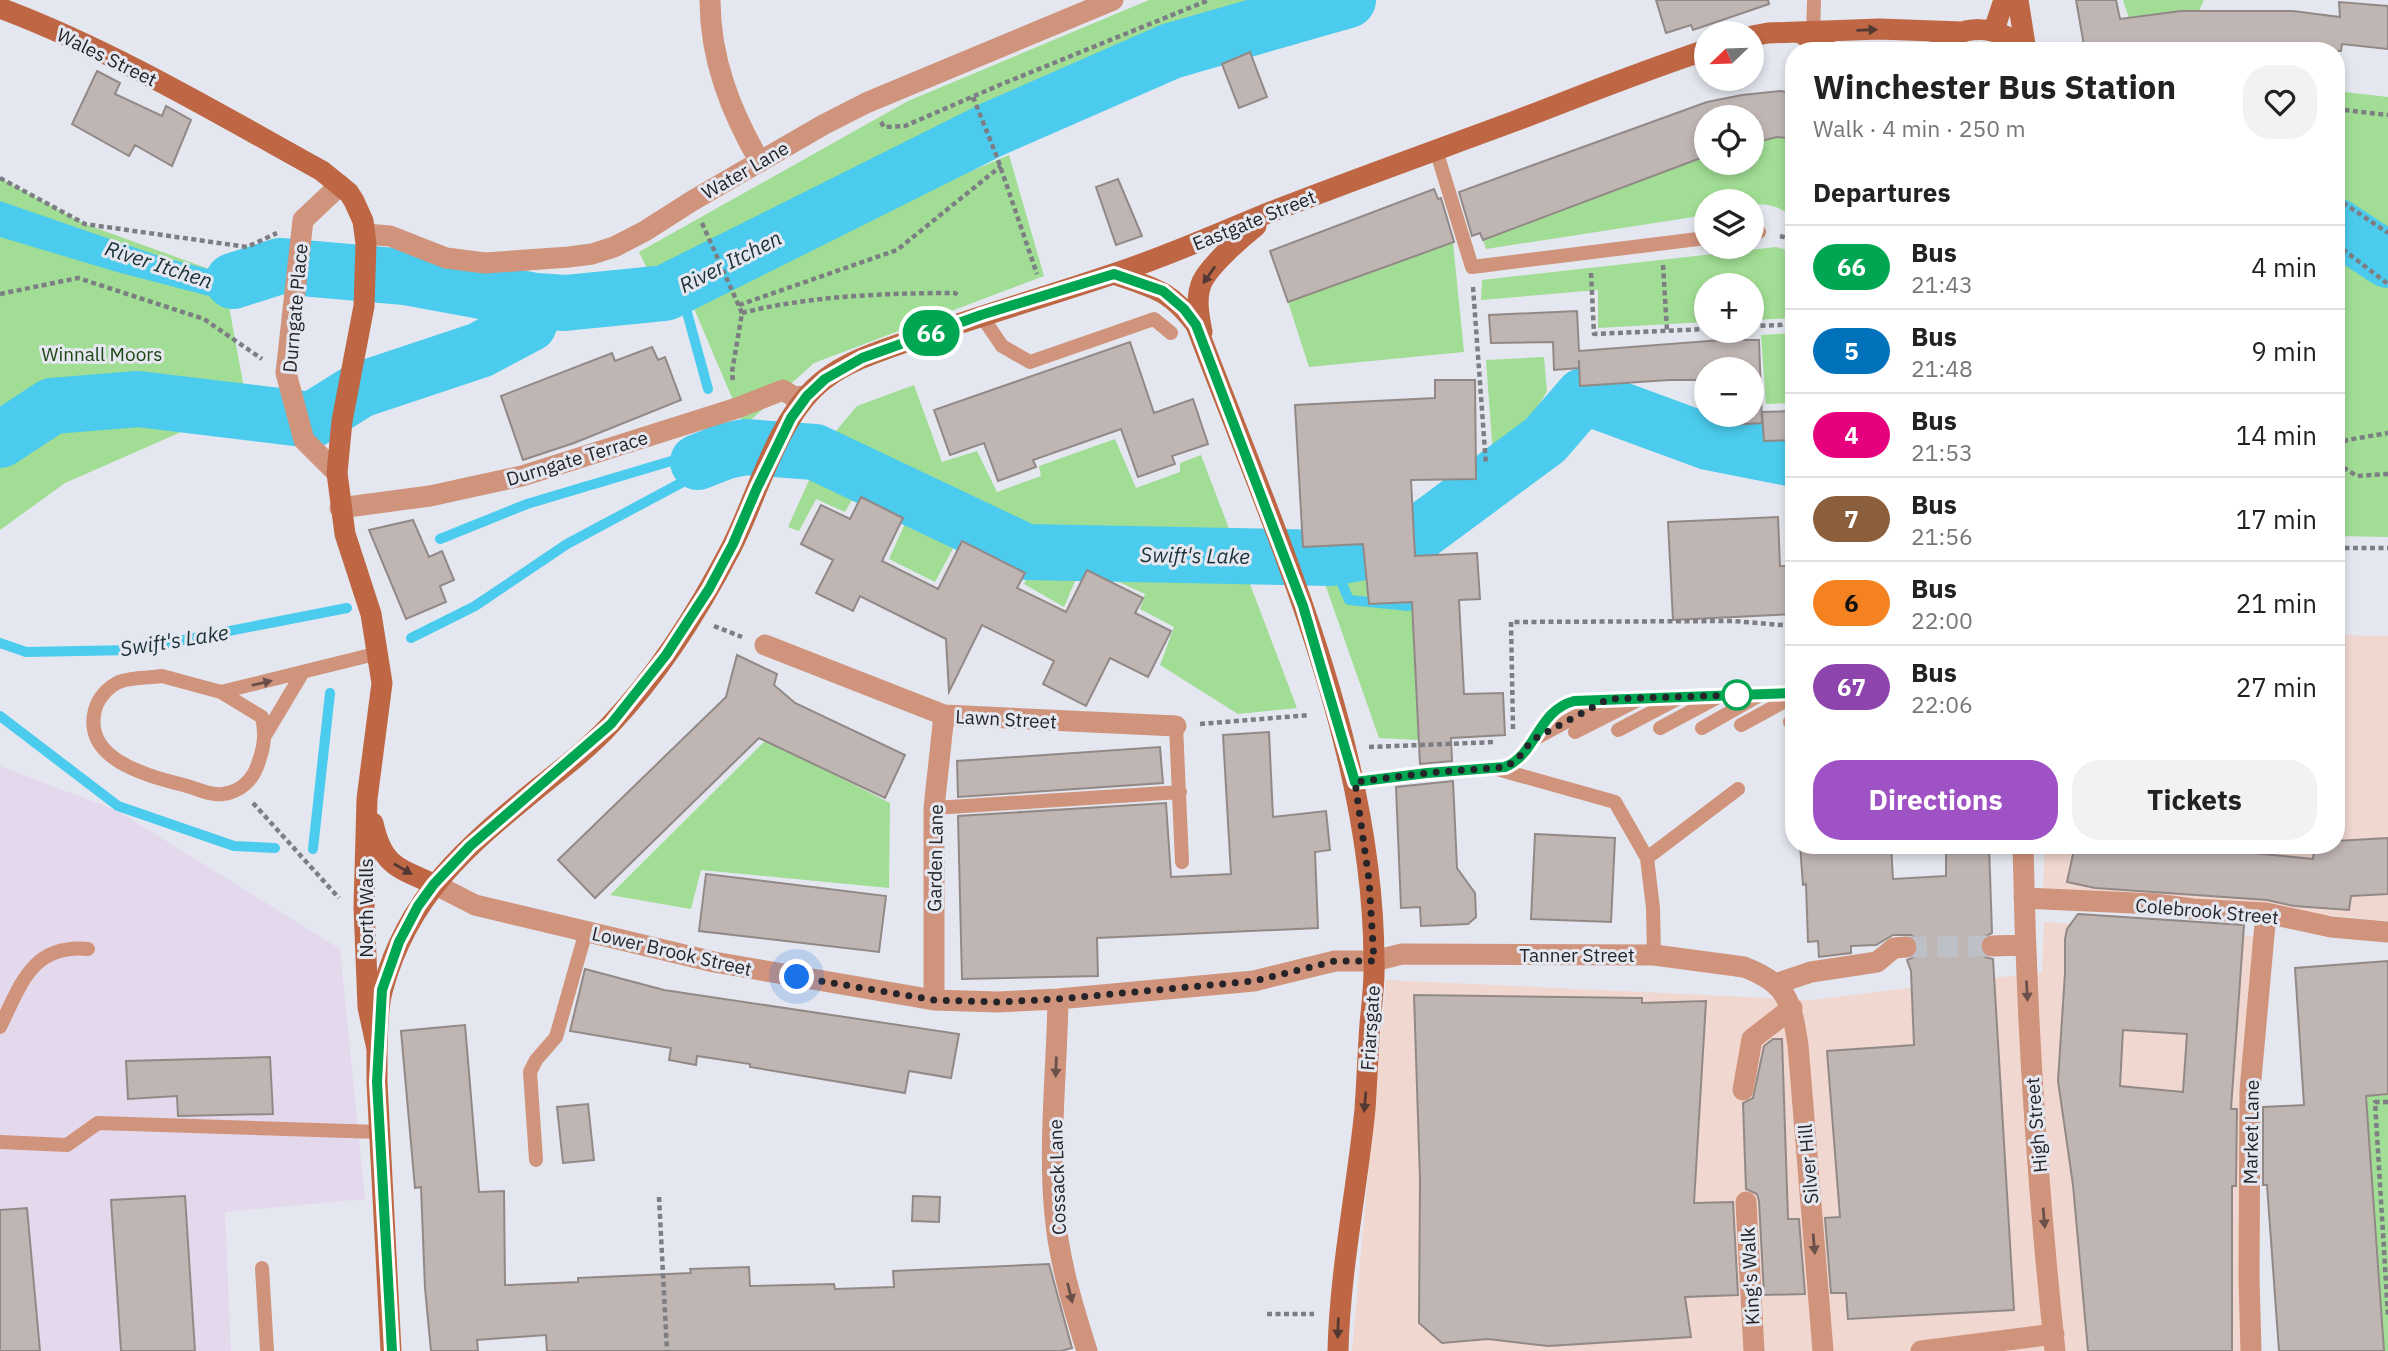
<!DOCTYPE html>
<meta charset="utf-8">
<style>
body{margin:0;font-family:"IBM Plex Sans",sans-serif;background:#f2f2f2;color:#222;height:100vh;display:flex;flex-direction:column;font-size:26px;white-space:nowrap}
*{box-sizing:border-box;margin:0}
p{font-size:23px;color:#767676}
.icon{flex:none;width:38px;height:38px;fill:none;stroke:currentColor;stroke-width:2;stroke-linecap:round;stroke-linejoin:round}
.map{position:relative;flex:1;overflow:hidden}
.details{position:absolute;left:1785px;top:42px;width:560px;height:812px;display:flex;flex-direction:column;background:#fff;border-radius:28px;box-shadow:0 4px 10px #0003}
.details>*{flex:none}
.badge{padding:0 14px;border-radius:23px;font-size:24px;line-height:46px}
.needle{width:46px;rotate:247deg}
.fabs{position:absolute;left:1694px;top:21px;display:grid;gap:14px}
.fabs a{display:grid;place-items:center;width:70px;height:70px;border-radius:50%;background:#fff;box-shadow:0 4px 10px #0003;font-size:35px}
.you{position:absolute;width:35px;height:35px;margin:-18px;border:5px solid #fff;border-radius:50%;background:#1a73e8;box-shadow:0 0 0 10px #1a73e833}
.map>.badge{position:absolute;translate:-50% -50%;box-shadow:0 0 0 4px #fff}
h2{padding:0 28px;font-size:26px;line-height:63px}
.round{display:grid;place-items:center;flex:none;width:74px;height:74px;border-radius:28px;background:#f2f2f2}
.overview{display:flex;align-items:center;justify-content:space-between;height:119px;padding:0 28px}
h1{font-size:33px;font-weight:800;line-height:52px}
.cta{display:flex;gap:14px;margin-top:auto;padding:14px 28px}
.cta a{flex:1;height:80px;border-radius:28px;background:#9f52c3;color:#fff;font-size:28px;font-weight:800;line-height:80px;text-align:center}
.cta a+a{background:#f2f2f2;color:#222}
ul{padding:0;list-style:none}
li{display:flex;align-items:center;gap:21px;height:84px;padding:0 28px;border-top:2px solid #e0e0e0}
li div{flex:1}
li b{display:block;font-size:26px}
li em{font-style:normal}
li .badge{min-width:77px;font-weight:700;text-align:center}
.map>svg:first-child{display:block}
.commercial{fill:#f0d7cf}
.education{fill:#e4d8ec}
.green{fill:#a1dd94}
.water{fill:#4bcbed}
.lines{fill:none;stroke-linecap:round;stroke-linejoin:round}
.stream{stroke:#4bcbed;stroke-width:10}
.river{stroke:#4bcbed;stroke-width:56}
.building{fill:#bfb5b3;stroke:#928987;stroke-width:2;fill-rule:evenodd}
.street-tunnel{stroke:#bec0c7;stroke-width:21;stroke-dasharray:21 10;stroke-linecap:butt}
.path{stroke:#7d7e84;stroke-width:4.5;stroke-dasharray:5 3.5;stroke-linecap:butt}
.lane{stroke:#d0937c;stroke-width:14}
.street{stroke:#d0937c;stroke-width:21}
.secondary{stroke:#bf6744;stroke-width:21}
.oneway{fill:#533931}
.oneway2{fill:#69514a}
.line-casing{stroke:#fff;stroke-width:16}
.line{stroke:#00a651;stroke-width:10}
.walk{stroke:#252529;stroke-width:7;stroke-dasharray:0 12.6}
.stop-dot{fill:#fff;stroke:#00a651;stroke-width:3.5}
.labels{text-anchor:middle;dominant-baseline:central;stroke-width:6;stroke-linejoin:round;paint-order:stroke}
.street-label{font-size:19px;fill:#252529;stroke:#e4e7ef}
.park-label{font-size:19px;fill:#1d4514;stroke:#e4e7ef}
.water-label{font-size:21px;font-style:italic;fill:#1b3137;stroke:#e4e7ef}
</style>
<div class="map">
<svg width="2388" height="1351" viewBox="0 0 2388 1351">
<rect width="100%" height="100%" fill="#e4e7ef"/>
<!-- commercial -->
<path class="commercial" d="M2336,635L2388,636V921L2043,889L2045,845H2336Z
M2044,922L2254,936L2253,1351H1352L1386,980L1811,1000L2042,972Z"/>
<!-- education -->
<path class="education" d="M0,766L118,811L340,949L365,1199L225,1212L231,1351H0Z"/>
<!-- green -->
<path class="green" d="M1149,0H1266L1189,25L1004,103L656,287L639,252L908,101Z
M2123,0H2204L2199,11L2129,18Z
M2336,91L2388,97V537L2336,536Z
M1777,137L1794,139V220C1785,208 1767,202 1752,205V201H1706V215L1486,249L1483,240L1706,156V163H1752V143Z
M1009,155L1044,276L814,363L744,426L687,292Z
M0,178L85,224L223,274L244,388L179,433L65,483L0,530Z
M1453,243L1464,352L1309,367L1288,302Z
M1776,247L1794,252V318L1752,320V285H1706V322L1598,328V290L1481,300L1482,280Z
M1794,333V403L1766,404L1761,335Z
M1544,357L1547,391L1525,430L1493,455L1486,360Z
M914,385L942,462L977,451L997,492L1041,476L1039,466L1115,439L1136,488L1180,472V463L1201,455L1297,708L1238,714L1160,665L1174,627L1140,609L1145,594L1082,565L1064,607L1024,584L1030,570L958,539L935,582L889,559L906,521L857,491L845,512L816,499L799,531L788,527L819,458L831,437L857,406Z
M1364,557L1369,604L1412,602L1419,740L1379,738L1318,564Z
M766,740L890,803L889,888L701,870L691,909L610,895Z
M2388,1095V1351H2382L2366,1096Z"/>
<!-- water -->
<path class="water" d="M0,201L162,257L239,277L291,247L288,287L264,299L228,301L117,272L0,237Z"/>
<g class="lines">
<!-- stream -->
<path class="stream" d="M680,287L708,389
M723,439L726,451
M440,539L527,504L678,459L698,462
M1331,558L1349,600L1409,606
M411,638L475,606L567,544L681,483L698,462
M0,643L26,652L132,650L347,608
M0,716L118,806L234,846L275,848
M313,849L330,693"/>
<!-- river -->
<path class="river" d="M2336,226L2388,260
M233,281L280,266L405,277L536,301L565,303L665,293L993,129L1171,51L1348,0
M0,440L52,406L138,399L312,420L360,390L480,350L529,324L536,301
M698,462L726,451L745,447L815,452L1026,552L1331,558L1403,545L1545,440L1583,396L1708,442L1789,458"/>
</g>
<!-- building -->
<path class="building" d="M1656,0H1768L1769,4L1693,30L1691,25L1666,33Z
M2076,0H2116L2120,19L2181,11H2293L2340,17L2339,2L2388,6V49L2342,44L2341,51H2085Z
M1250,52L1267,97L1239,108L1222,64Z
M97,71L120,83L115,94L162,116L166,106L191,120L172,166L135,145L129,156L72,124Z
M1781,91L1794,93V139L1777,137L1752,143V117H1706V156L1483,240L1480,233L1472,236L1459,192L1707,102L1742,95Z
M1118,179L1142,236L1116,245L1096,187Z
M1434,189L1438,199L1441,198L1454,242L1288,302L1270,251Z
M1577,311L1579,351L1722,340H1759L1762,423L1728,425L1727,415H1752V369H1706V380H1669L1580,386L1579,360V368L1554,370L1553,342L1491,343L1489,315Z
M1130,342L1154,413L1193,399L1208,444L1172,456L1175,464L1138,477L1121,429L1033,460L1036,467L998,481L984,443L950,455L934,410Z
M652,347L658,360L665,357L681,400L574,443L523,460L501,396L612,353L615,361Z
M1435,380H1475L1476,479L1411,480L1415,556L1477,553L1480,599L1459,600L1464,694L1503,693L1505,735L1451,738L1452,761L1420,764L1412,602L1369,604L1363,544L1303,547L1295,405L1435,398Z
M1794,411V440L1764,441L1762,412Z
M861,497L903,518L882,561L938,589L962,541L1025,573L1017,588L1066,612L1087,570L1143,598L1135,613L1171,631L1148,677L1110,658L1086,706L1043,684L1054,661L982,625L949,692L946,639L860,596L853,611L816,593L833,560L801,544L821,505L850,519Z
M1778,517L1780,566H1794V614L1673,620L1668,522Z
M413,520L429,557L442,551L454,580L440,586L446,602L406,619L369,530Z
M737,655L777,674L774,685L795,703L905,755L885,798L759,738L595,898L558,860L726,697Z
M1269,732L1273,817L1326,811L1330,850L1315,852L1318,928L1097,938L1098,976L962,979L958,816L1166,803L1171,877L1231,874L1223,735Z
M1160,747L1163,783L958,797L957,761Z
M1453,781L1457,868L1475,893L1476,917L1468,924L1421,926L1420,907L1401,908L1396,787Z
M1535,834L1615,838L1611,922L1531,919Z
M2388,838V894L2351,896L2349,910L2294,906L2267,900L2095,888L2067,882L2075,845H2245L2244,852L2313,859L2315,845H2336V841Z
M1800,845H1891L1893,879L1946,876V845H1989L1992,933L1981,939L1979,947L1985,957L1993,959L2014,1310L1848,1319L1846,1293H1831L1825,1218L1840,1217L1827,1051L1914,1045L1911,971L1907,960L1914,957L1919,947L1917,940L1911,935H1893L1876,945L1851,946V953L1819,957L1818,941L1808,942L1806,884L1803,885Z
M706,874L886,896L879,952L699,931Z
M2078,914L2244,925L2231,1109H2237L2236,1186H2232V1351H2088L2073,1185L2058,1081L2065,973V939L2067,929ZM2123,1030L2187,1034L2183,1092L2120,1086Z
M2388,961V1094L2366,1096L2384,1351H2279L2267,1185H2263V1107L2304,1105L2295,968Z
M585,969L664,990L959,1034L951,1078L909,1071L905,1093L750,1067V1064L697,1056L696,1065L669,1060L671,1048L570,1031Z
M1414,995L1642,998V1003L1706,1001L1694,1203L1733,1202L1738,1295L1685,1297L1691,1337L1548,1346L1488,1339L1442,1343L1419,1323L1420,1180Z
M465,1025L479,1192L504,1191L505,1285L578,1282V1278L691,1273L690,1269L749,1267L750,1286L834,1284L835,1289L894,1287L893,1271L1049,1264L1072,1348L1061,1351H547L546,1335L477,1340L478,1351H431L425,1288L421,1187L415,1188L401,1031Z
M1773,1039H1782L1788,1219H1799L1805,1294L1764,1295L1759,1201L1757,1194L1746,1189L1743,1103L1753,1098L1764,1046Z
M270,1057L273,1114L178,1116L177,1096L128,1099L126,1061Z
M588,1104L594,1160L563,1163L557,1107Z
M185,1196L195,1351H121L111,1200Z
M913,1196L940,1197L939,1222L912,1221Z
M27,1208L40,1351H0V1210Z"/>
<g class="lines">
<!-- street-tunnel -->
<path class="street-tunnel" d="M1906,947L1992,946"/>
<!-- path -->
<path class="path" d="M973,97L997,157L1037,274
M2336,109L2388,115
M881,122L884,127L905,126L1002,84L1209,0
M0,178L85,224L247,247L277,233
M2336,198L2388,233
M702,223L742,313L732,372L733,383
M1780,236L1794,240
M2336,244L2388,284
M1663,265L1667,331
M1591,273L1594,334L1706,329
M1473,287L1486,465
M0,294L78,278L204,319L262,359
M739,305L897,250L1001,166
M742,313C807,296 887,293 955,293L959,296
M1752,326L1780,325L1794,321
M2336,446L2347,440L2388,433
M2336,463L2357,476L2388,474
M2336,548H2388
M714,626L742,637
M1200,724L1310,715
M1513,729L1511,622L1733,621L1794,626
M1369,747L1496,742
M253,803L339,898
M2388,1102H2375L2388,1316
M659,1197L667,1351
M1267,1314H1314"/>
<!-- lane -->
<path class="lane" d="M1813,32L1814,2
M1436,150L1472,267L1706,238
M1752,233L1759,232
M981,315L1002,346L1030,362L1154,319L1171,333
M162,676L221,692L262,717C266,735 264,747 258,764C253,780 240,792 223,794C212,796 198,789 187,786C150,776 82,761 95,710C98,698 108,687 119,682C131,677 149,678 162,676Z
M221,692L379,653
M1790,722L1794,720
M1741,725L1794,696
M1176,726L1182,862
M1660,728L1718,697
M1702,728L1760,695
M1618,730L1677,699
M1575,732L1638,700
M266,734L303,672
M1536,738L1604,701
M1497,769L1615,802L1647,858L1653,908L1654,955
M1355,782L1427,773L1505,767C1537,755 1537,711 1575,701L1794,693
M934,808L1180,792
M1647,858L1738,789
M0,1027C21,984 32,944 88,949
M0,1142L67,1145L98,1123L379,1132
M536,1160L530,1072L536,1060L556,1037L586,931
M262,1268L267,1351"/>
<!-- street -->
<path class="street" d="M710,0C710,59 731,112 760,162
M366,234L390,236L446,258L485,263L569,257L592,254L614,247L645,231L692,201L823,125L866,103L1113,0
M337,473L304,440L286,373L303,220L340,185
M340,508L430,496L522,476L737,408L783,390L794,397L807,396
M765,645L944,715L1176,726
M2023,845C2026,1014 2037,1183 2055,1351
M434,884L475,905L714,962L934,1000L998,1002L1058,999L1254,981L1335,961H1374L1402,954L1654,955L1744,967C1789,984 1791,1002 1798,1045L1823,1351
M2024,898L2155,904L2193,909L2266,913L2331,927L2388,932
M1992,946L2024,945
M1775,984L1811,972L1877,962L1894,948L1906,947
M1058,999C1057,1069 1048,1146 1055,1215C1059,1261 1073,1307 1087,1351
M934,1000V808L944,715
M1743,1090L1752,1039L1792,1008
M1746,1202L1754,1351
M1921,1351L2054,1334
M2251,1351L2249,1278L2250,1090L2266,913"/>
<!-- secondary -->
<path class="secondary" d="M2018,0L2026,51
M0,8C110,49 219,114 322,171L349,193L354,201L363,221L366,244L364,306L342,421L337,473L345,534L371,614L382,683L367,799L364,907L368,1007L377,1049V1082L391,1351
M1994,30L2004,0
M1799,32L1830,51
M1752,36L1768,33L1879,29L1962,32
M1935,51C1960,22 1999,23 2024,51
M1114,274C1154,288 1170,290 1196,325C1272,526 1373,742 1374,960C1375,981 1372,1003 1370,1024C1368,1052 1367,1080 1365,1109C1357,1190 1340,1269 1338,1351
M1202,332C1199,316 1195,298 1202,282C1210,265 1241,238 1256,226
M373,823C382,865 397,868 434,884
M377,1049C378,1030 377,1007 383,988C408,896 467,846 538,788C563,768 589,748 611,724C659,673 699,610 731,548C758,496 777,415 825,379C851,359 884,350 914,339C981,315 1049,296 1116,273C1170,255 1221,232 1273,211C1353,180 1434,151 1515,121C1578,97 1642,71 1706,50"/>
</g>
<!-- one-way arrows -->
<defs><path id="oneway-solid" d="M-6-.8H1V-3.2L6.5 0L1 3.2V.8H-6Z" transform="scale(1.75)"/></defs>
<g class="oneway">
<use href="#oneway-solid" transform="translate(1867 30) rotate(-2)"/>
<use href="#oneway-solid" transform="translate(1209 275) rotate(125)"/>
<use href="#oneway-solid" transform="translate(403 869) rotate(30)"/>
<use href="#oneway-solid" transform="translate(1365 1102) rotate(95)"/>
<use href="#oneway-solid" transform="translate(1338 1328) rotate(92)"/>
</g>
<g class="oneway2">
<use href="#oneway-solid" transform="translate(262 683) rotate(-13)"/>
<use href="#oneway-solid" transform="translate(2027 991) rotate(87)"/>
<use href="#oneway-solid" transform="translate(1056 1067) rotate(92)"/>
<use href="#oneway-solid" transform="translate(2044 1218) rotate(85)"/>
<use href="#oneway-solid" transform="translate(1814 1244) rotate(85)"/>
<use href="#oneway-solid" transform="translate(1070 1293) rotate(76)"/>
</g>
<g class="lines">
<!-- line casing -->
<g class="line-casing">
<path id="line" d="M392,1351L377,1082L382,990L399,942L418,906L434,884L470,846L611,724L666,655L709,589L733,544L757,488L791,418L807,396L825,379L862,358L981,315L1114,274L1163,291L1184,309L1196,325L1303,606L1355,782L1427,773L1505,767C1537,754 1537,711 1574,701L1794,693"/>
</g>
<!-- line -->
<use href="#line" class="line"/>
<!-- walk -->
<path class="walk" d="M797,977L934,1000L998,1002L1058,999L1254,981L1335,961H1374L1369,880L1355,782L1427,773L1505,767L1517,760L1532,740L1608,699L1737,695"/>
</g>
<!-- markers -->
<circle class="stop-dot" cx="1737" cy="695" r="14"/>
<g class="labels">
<!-- street labels -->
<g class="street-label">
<text transform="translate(107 57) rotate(26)">Wales Street</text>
<text transform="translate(745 170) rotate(-30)">Water Lane</text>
<text transform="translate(1254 220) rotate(-22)">Eastgate Street</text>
<text transform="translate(295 308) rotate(-85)">Durngate Place</text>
<text transform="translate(577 458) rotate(-17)">Durngate Terrace</text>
<text transform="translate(1006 719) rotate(3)">Lawn Street</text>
<text transform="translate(935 858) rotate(-89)">Garden Lane</text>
<text transform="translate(366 908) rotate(-90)">North Walls</text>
<text transform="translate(2207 911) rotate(5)">Colebrook Street</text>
<text transform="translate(672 951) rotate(13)">Lower Brook Street</text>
<text x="1577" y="955">Tanner Street</text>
<text transform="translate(1370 1028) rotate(-86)">Friarsgate</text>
<text transform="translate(2036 1125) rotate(-95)">High Street</text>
<text transform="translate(2251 1132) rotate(-89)">Market Lane</text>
<text transform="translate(1808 1164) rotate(-95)">Silver Hill</text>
<text transform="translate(1057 1177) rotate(-92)">Cossack Lane</text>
<text transform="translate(1750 1276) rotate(-93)">King's Walk</text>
</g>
<!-- park labels -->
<g class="park-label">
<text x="102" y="354">Winnall Moors</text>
</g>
<!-- water labels -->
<g class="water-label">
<text transform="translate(730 261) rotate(-27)">River Itchen</text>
<text transform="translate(159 264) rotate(18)">River Itchen</text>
<text transform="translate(1195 555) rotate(1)">Swift's Lake</text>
<text transform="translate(174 640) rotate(-9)">Swift's Lake</text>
</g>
</g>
</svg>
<div class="fabs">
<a><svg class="needle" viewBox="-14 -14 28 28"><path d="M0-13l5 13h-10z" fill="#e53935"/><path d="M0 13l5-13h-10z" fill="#767676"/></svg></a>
<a><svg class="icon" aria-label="locate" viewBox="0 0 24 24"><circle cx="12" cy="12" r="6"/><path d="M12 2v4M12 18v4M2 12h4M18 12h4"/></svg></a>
<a><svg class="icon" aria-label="layers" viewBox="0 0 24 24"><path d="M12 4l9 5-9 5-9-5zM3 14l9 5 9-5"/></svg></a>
<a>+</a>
<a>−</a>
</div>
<div class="you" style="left:797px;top:977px"></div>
<b class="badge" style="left:931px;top:333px;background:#00a651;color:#fff">66</b>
<section class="details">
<div class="overview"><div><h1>Winchester Bus Station</h1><p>Walk · 4 min · 250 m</p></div><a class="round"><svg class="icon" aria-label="heart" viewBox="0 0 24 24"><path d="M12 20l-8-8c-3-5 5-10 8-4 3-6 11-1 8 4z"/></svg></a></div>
<h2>Departures</h2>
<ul>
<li><span class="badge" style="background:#00a651;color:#fff">66</span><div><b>Bus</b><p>21:43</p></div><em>4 min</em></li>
<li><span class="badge" style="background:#0072bc;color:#fff">5</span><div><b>Bus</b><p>21:48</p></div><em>9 min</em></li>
<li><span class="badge" style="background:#e6007e;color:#fff">4</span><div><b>Bus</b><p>21:53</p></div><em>14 min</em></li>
<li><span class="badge" style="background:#8b5e3c;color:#fff">7</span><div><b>Bus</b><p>21:56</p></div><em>17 min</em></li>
<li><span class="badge" style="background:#f58220;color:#111">6</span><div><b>Bus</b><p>22:00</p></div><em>21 min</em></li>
<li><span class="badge" style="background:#8e44ad;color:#fff">67</span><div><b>Bus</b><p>22:06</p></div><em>27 min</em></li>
</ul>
<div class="cta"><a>Directions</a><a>Tickets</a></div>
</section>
</div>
